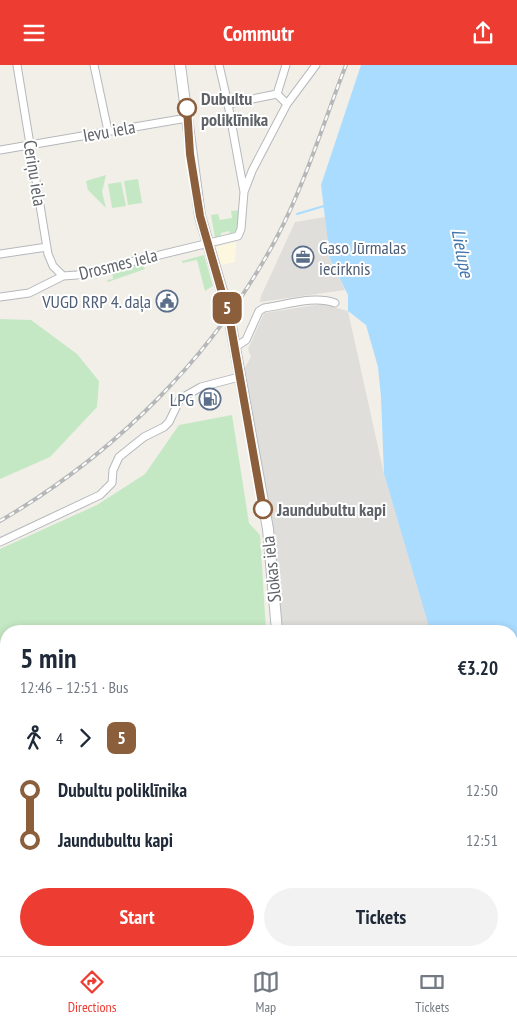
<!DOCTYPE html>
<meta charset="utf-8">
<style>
body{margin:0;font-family:"PT Sans Narrow",sans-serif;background:#f2f2f3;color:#1f2937;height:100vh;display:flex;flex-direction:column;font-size:19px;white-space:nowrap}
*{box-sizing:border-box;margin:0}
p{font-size:16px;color:#747a83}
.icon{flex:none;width:28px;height:28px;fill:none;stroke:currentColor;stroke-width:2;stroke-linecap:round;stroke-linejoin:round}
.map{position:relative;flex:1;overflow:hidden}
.sheet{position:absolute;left:0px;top:560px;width:518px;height:331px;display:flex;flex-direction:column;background:#fff;border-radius:20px 20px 0 0;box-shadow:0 2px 8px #0003}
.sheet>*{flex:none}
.badge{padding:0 10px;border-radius:8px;font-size:18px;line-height:32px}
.map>.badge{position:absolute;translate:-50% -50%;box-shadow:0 0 0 2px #fff}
.legs{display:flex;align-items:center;gap:8px;height:55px;padding:0 20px;font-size:16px}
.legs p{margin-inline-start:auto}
.summary{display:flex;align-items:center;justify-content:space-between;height:85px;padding:0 20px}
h1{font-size:28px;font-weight:700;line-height:38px}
.primary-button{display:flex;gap:10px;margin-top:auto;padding:10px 20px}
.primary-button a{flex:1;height:58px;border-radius:30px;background:#ed3c32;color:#fff;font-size:20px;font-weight:700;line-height:58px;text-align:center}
.primary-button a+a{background:#f2f2f3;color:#1f2937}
ul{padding:0 20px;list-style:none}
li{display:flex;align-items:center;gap:18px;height:50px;font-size:19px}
li i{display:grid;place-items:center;width:8px;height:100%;margin:0 6px;background:currentColor}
li i::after{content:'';width:12px;height:12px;margin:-6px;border:4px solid;border-radius:50%;background:#fff}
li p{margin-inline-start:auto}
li:first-child i{background:linear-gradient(#0000 50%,currentColor 0)}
li:last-child i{background:linear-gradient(currentColor 50%,#0000 0)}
header{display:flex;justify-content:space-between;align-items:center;height:65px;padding:0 20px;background:#ed3c32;color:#fff;font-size:22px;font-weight:700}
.menu{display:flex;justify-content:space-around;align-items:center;height:70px;border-top:1px solid #e0e1e3;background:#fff;font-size:14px;color:#747a83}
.menu a{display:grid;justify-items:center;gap:2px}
.menu .on{color:#ed3c32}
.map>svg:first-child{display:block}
.commercial{fill:#fef7df}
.industrial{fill:#e0deda}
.green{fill:#c5e8c4}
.water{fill:#aadcff}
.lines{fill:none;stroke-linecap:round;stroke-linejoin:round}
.stream{stroke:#aadcff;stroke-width:2}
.minor-casing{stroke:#b5b8bc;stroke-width:9}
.secondary-casing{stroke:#b6babf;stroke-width:12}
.minor{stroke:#fff;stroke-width:7}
.secondary{stroke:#fff;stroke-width:10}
.rail-casing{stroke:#b6b7b8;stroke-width:4}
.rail{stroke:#fff;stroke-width:2;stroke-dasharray:5.5;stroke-linecap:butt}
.line-1-casing{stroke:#fff;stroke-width:11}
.line-1{stroke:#8b5e3c;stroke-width:8}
.stop-1-dot{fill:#fff;stroke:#8b5e3c;stroke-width:2.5}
.labels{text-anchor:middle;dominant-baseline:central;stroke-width:4;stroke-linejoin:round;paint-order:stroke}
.stop-label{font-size:18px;font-weight:bold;fill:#5f6368;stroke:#fff;text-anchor:start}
.street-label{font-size:18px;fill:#5f6368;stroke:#fff}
.service-label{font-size:18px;fill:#4e5e75;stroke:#fff;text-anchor:end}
.water-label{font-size:19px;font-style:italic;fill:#4076ac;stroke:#fff}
</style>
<header><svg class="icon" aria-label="menu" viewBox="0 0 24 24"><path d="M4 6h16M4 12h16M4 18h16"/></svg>Commutr<svg class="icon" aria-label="share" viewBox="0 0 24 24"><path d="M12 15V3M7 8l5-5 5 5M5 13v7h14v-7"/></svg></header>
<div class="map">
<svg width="517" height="891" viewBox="0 0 517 891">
<rect width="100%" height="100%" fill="#f1efe8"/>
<!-- commercial -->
<path class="commercial" d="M236,177L235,197L221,200L216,182Z"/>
<!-- industrial -->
<path class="industrial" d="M325,152L330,194L345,225L260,237L261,231L295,157Z
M322,239L348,246L384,409L431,566H278L269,477L239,312L251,292L248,284L264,248Z"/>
<!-- green -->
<path class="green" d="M106,110L102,127L106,143L88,125L86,116Z
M138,114L142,138L128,140L124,116Z
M121,117L126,141L112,143L108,119Z
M241,145C240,155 242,166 230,169L229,166L221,168V171L215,173L211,150L218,149L220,155L232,153L231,146Z
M204,190L213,221L205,226L197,195L182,198V196Z
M142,198L145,204L108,217L107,215L113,214L112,206L114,204Z
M0,254L31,255L77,289L99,316L97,342L50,392L0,414Z
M232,350L249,458L260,470L266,566H6V885H16L15,891H0V484L97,440L145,409L179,360Z"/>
<!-- water -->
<path class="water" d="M361,0H517V891H490L491,885H511V566L430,565L384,409L381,332L378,302L366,260L348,246V230L330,194L321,120Z"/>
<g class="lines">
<!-- stream -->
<path class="stream" d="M297,149L324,141"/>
<!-- minor casing -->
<g class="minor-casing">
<path id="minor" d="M17,0L48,189L53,201L63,211
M94,0L108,66
M219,0L228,39L244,127
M277,29L286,0
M228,39L277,29L287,39
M0,85L187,53
M0,189L47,182
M0,232L29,228L63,211L77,210L238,171L241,164L244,127L252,106L287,39L316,0
M234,283L246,275L259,246L264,243C286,240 314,230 335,238
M0,477L100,430L112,418L113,405L119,392L144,372L164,362L169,357L180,334L201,322L239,312"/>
</g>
<!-- secondary casing -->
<g class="secondary-casing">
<path id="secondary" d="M180,0L200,151L229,250L268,464L277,566
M295,891L296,885"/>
</g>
<!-- minor -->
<use href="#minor" class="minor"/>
<!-- secondary -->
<use href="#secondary" class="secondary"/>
<!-- rail casing -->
<g class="rail-casing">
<path id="rail" d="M0,456C115,389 214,291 277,172C305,119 324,56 346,0"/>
</g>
<!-- rail -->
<use href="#rail" class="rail"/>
</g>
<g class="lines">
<!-- line-1 casing -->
<g class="line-1-casing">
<path id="line-1" d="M187,43L190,89L200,151L230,256L263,444"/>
</g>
<!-- line-1 -->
<use href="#line-1" class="line-1"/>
</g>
<!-- icons -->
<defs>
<g id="office-ring" transform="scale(1.125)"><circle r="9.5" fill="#fff" stroke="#5c6f8a" stroke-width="1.5"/><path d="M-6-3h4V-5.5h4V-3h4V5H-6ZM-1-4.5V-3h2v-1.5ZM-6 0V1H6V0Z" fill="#5c6f8a"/></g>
<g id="civic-ring" transform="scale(1.125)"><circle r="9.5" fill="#fff" stroke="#5c6f8a" stroke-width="1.5"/><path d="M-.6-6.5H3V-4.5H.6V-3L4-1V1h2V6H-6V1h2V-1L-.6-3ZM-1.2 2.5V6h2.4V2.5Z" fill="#5c6f8a"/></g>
<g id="fuel-ring" transform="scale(1.125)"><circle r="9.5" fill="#fff" stroke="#5c6f8a" stroke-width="1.5"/><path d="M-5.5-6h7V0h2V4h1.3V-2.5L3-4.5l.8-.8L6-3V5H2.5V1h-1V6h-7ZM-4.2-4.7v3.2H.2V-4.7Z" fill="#5c6f8a"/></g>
</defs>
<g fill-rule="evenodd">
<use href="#office-ring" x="303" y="192"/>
<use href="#civic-ring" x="167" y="236"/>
<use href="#fuel-ring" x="210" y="334"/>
</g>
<!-- markers -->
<g class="stop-1-dot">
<circle cx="187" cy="43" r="9"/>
<circle cx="263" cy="444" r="9"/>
</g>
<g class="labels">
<!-- stop labels -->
<g class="stop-label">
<text x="201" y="33">Dubultu<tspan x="201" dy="21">poliklīnika</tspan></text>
<text x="277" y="444">Jaundubultu kapi</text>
</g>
<!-- street labels -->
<g class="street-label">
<text transform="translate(109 66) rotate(-10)">Ievu iela</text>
<text transform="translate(35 108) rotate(81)">Ceriņu iela</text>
<text transform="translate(118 199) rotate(-14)">Drosmes iela</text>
<text transform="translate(271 504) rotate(-96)">Slokas iela</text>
</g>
<!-- service labels -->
<g class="service-label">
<text x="319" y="182" text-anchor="start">Gaso Jūrmalas<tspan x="319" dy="21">iecirknis</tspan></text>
<text x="151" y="236">VUGD RRP 4. daļa</text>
<text x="194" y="334">LPG</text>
</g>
<!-- water labels -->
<g class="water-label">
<text transform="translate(463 188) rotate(79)">Lielupe</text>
</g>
</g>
</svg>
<b class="badge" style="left:227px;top:243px;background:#8b5e3c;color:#fff">5</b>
<section class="sheet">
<div class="summary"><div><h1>5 min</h1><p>12:46 – 12:51 · Bus</p></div><b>€3.20</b></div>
<div class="legs"><svg class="icon" aria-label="walk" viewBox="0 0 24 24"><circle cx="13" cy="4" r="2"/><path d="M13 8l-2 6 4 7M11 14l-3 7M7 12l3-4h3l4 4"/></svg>4<svg class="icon" aria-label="forward" viewBox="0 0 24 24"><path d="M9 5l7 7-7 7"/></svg><b class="badge" style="background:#8b5e3c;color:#fff">5</b></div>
<ul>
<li><i style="color:#8b5e3c"></i><b>Dubultu poliklīnika</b><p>12:50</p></li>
<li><i style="color:#8b5e3c"></i><b>Jaundubultu kapi</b><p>12:51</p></li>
</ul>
<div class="primary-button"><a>Start</a><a>Tickets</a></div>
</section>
</div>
<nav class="menu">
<a class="on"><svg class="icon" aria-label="directions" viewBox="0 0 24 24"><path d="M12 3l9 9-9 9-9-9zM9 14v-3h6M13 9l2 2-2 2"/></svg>Directions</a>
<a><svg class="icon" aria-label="map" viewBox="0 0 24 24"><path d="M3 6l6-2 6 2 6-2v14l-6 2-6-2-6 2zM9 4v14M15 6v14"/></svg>Map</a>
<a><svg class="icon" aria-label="tickets" viewBox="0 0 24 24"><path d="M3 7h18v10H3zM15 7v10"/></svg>Tickets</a>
</nav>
